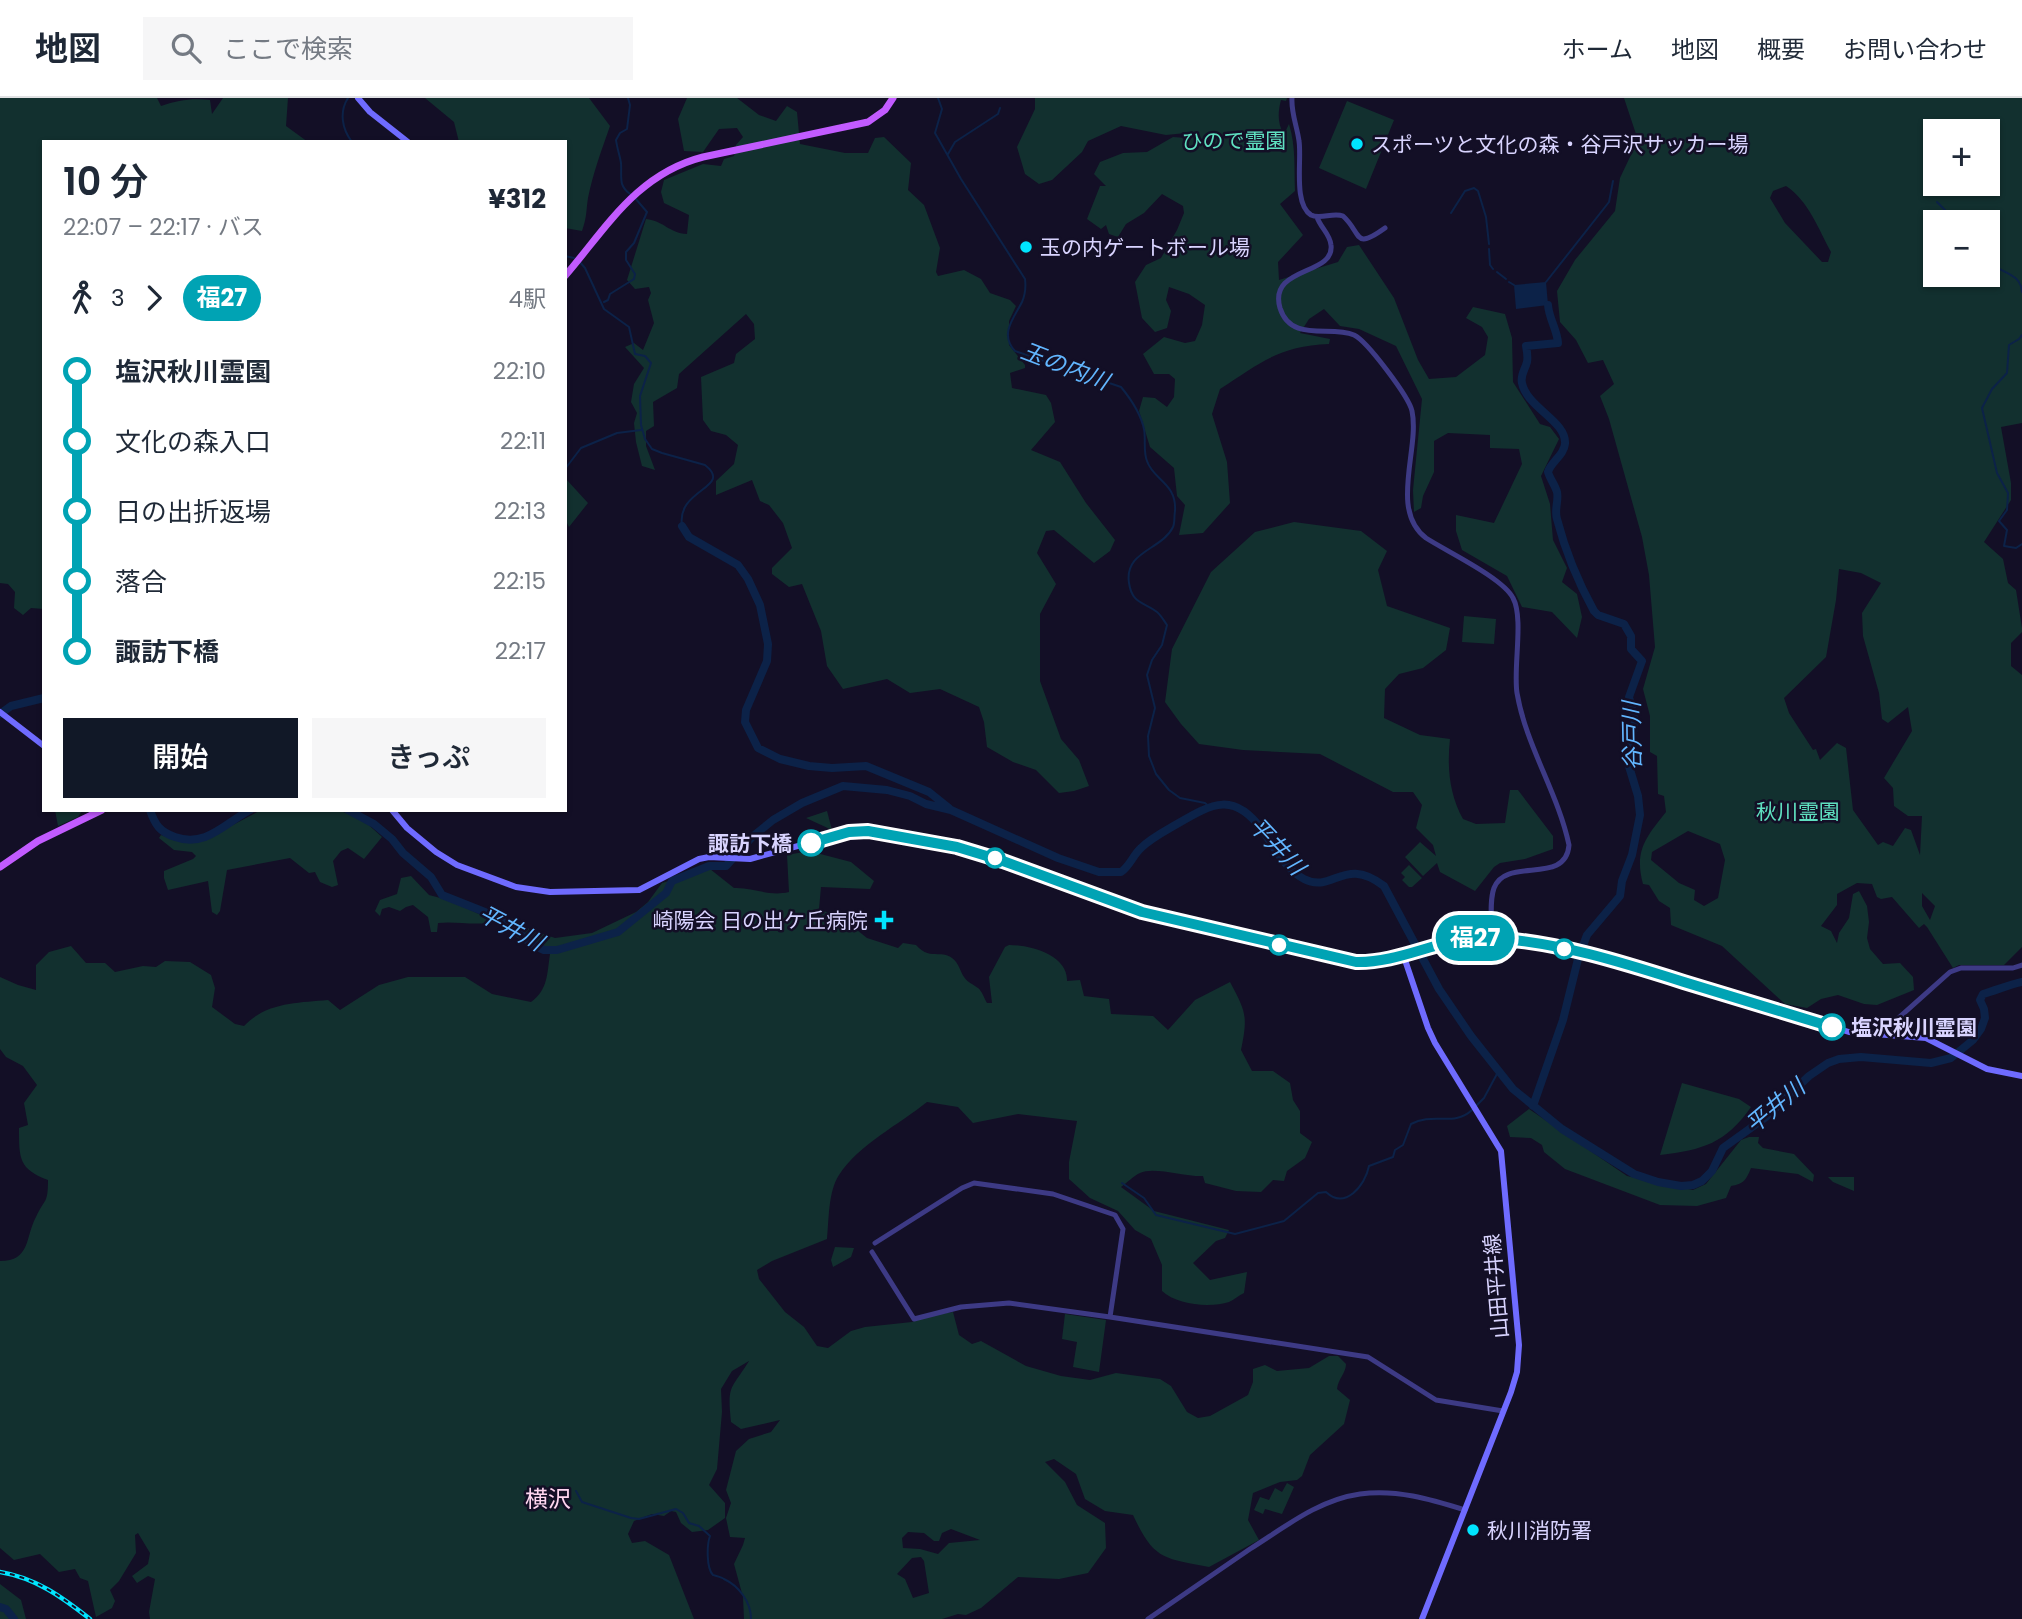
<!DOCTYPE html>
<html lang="ja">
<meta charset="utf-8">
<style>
body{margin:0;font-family:Poppins,"Noto Sans JP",sans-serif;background:#f6f6f7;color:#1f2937;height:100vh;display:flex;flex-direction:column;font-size:26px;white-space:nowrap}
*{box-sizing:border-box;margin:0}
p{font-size:23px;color:#747a83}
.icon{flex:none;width:38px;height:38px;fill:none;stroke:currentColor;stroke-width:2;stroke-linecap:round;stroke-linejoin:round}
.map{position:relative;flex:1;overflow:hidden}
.panel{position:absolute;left:42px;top:42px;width:525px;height:672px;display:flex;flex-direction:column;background:#fff;border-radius:0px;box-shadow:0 2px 5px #0004}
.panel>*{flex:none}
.badge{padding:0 14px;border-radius:23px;font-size:24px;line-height:46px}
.fabs{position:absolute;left:1923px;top:21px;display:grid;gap:14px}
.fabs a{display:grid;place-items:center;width:77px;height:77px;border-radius:0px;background:#fff;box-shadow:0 2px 5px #0004;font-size:35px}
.map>.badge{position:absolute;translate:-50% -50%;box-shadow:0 0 0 4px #fff}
.legs{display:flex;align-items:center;gap:10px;height:77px;padding:0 21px;font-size:23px}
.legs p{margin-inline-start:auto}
.summary{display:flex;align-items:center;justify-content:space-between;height:119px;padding:0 21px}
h1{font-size:38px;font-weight:600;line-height:52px}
.cta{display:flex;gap:14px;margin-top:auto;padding:14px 21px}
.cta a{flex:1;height:80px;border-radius:0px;background:#111827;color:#fff;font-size:28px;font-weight:600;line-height:80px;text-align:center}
.cta a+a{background:#f6f6f7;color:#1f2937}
ul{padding:0 21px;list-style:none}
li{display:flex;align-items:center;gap:24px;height:70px;font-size:26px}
li i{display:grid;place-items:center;width:10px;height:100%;margin:0 9px;background:currentColor}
li i::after{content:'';width:18px;height:18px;margin:-9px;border:5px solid;border-radius:50%;background:#fff}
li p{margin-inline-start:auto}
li:first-child i{background:linear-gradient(#0000 50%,currentColor 0)}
li:last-child i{background:linear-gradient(currentColor 50%,#0000 0)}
header{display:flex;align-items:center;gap:42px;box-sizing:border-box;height:98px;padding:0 35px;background:#fff;border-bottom:2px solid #e0e1e3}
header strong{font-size:33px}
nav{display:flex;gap:38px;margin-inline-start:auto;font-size:24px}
.search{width:490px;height:63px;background:#f6f6f7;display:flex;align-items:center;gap:18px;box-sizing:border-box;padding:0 24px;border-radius:0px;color:#747a83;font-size:26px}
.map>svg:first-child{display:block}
.green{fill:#12302f;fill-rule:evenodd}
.water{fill:#0c2248}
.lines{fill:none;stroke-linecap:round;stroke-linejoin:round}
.stream{stroke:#0c2248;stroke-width:2}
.river{stroke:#0c2248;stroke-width:8}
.tertiary{stroke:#3d3a85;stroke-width:5}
.secondary{stroke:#6f6bff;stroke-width:6}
.primary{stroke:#c25bff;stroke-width:7}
.rail-casing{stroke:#00e5ff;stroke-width:4.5}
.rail{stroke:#130f26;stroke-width:2;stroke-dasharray:5;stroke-linecap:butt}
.line-1-casing{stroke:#fff;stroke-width:16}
.line-1{stroke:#00a3b4;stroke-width:10}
.poi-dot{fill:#00e5ff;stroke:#130f26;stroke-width:2.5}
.stop-1-dot{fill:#fff;stroke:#00a3b4;stroke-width:3.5}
.labels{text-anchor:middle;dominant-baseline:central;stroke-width:5;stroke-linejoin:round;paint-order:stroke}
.park-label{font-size:21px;fill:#5fe0c0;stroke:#130f26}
.poi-label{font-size:21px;fill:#d9d4ff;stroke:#130f26;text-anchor:start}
.stop-label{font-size:21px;font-weight:bold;fill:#d9d4ff;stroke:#130f26;text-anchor:end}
.street-label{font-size:21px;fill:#d9d4ff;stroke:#130f26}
.water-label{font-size:23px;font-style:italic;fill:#62b6ff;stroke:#130f26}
.neighbourhood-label{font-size:23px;fill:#ffd6f0;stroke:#130f26}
</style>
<header>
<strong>地図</strong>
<div class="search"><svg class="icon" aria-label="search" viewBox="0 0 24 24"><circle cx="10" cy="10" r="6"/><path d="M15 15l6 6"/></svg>ここで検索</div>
<nav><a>ホーム</a><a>地図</a><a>概要</a><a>お問い合わせ</a></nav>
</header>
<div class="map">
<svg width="2022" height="1521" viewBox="0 0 2022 1521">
<rect width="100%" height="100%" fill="#130f26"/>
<!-- green -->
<path class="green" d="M0,0H157L161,8C178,2 192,0 210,2L212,16L223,0H288L286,28L308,44H44V511L31,510L23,517L14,510L15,494L8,486L0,485Z
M425,0H589L610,28C602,51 593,75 588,100C586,113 587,119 582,133L565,130V44H459L454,24Z
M687,0H737L759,17L776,23L787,8L797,14L800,46L845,55H868L875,40L884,39L911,65L908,92L924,107L940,150L936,174L938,178L964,172L981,181L990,195L1010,202L1016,208L1009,223V247L1025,267V270L1010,275L1012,290L1046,297L1051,305L1055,324L1031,352L1060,364L1086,405L1115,442L1110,453L1094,465L1054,432L1046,433L1037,455L1056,486L1040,516V583L1061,641L1079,662L1089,688L1074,693L1059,695L1036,672L1013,664L987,649L984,624L979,609L940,591L910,595L887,581L843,591L827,568L821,533L802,486L789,489L772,476V470L792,450L783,425L769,407L760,403L752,382L716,397V383L734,366L738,347L726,337L711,333L703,322L701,279L734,265L736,256L755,241L754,226L746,216L679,276L677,290L653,304L654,328L646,333V348L655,372L642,368L636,344L634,325L637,315L631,304L634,286L644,270L625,249L634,245L643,252L654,225L648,202L651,195L649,189L635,191L627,182L646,121C664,123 669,135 687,136L689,117L664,105L661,94L664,82L703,66L721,68L724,61L734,58L736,47L743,39L737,30L719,31L703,54L684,53L678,21Z
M1035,0H1287L1286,3L1281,2C1278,13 1277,26 1284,36L1289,26C1296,49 1294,70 1295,93L1280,106L1303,137L1278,164L1279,182L1338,164L1347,149L1359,147L1394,200L1418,262L1429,281L1456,279L1485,257L1488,239L1482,229L1466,220L1473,209L1505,216L1512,240L1513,284L1540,326L1550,329L1559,341L1541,378L1550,406L1553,442L1567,470L1562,484L1577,496L1582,519L1577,540L1552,514L1522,509L1507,478L1462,452L1456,433V417L1494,425L1522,366L1519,351L1490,350V337L1448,335L1434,343V374L1423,398L1421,410L1414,414L1413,392L1422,301L1396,248L1359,231L1340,228L1324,211L1309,221L1300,235L1330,241L1329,246C1279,248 1260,265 1220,291L1212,316L1227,364L1230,405L1203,435L1179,437L1185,407L1177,398L1174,370L1150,349L1139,313L1143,299L1155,300L1167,309L1174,299L1175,281L1169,276H1154L1143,256L1164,239L1185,245L1195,243L1202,227L1205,207L1189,196L1169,189L1166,202L1171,213L1167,230L1155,234L1142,220L1135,184L1146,167L1161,160L1177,132L1184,115L1183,108L1162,96L1144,115L1126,126L1118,139L1109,136L1106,127L1101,131L1087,121L1100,88H1106L1094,76L1100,64L1123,55L1147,54L1173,39L1186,40V35L1166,37L1121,28L1088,43L1082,54L1052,82L1039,86L1025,76L1017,49L1035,11Z
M1624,0H2022V325L2001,329L2011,385V402L1984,444L2003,461L2008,485L2016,492L2022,530V534L2011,545V568L2022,577V849L2004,867H1959L1953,870L1927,829L1924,826L1919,830L1892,799L1881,801L1877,799L1872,786L1857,785L1837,796V807L1821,828L1831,833L1837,845L1839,835L1849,820L1853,796L1859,793L1867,808L1869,824L1867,840L1870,851L1883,866L1900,865L1913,879L1914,892L1877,907L1864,906L1838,897L1821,901L1807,910L1785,906L1722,848L1671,827L1670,810L1659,803L1649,787L1643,786C1634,753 1646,739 1666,714L1664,698L1658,696L1657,658L1650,654V618L1643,591L1655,549L1649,477L1642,439L1609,321L1600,298L1614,286L1603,262L1588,265L1576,242L1560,224L1557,193L1575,162L1615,113L1620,80L1638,42ZM1936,33H1988V86H1936ZM1786,88C1808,102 1819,132 1831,154L1828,164H1822L1785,125L1770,100L1773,93ZM1936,124H1988V177H1936ZM1839,471L1861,475L1881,485L1862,515L1863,538L1879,595L1882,621L1888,625L1908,609L1912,633L1884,680L1893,690L1894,708L1908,718H1922L1920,757L1911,732L1905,730L1893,748L1883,744L1878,747L1853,712L1846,650L1837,645L1820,662L1816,651L1813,652L1789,615L1784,600L1826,559L1836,502ZM1688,733L1720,746L1725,762L1718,800L1704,808L1694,802L1695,792L1679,785L1651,762L1652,754ZM1922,795L1935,808L1930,822L1922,808Z
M1347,3L1394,22L1366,91L1319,70Z
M566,381L588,405L569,429L565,421Z
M1294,424L1361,433L1387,453L1378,472L1387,508L1450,530L1446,552L1423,570L1399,576L1385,591L1384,620L1420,637L1450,641C1447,668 1449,696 1463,721L1476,726L1505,725L1510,692H1518L1553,738V751L1525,761L1500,765L1494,769L1475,793L1440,774L1437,765L1423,778L1405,759L1420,744L1436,758L1433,747L1416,730L1422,707L1413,694H1393L1320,656L1243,652L1199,646L1181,626L1165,604L1172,551L1211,474L1255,434Z
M1464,518L1496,521L1494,546L1462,544Z
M55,712H82V713L78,719L58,728Z
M261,712H338L362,721L382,739L364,761L348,750L341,753L333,763L338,787L332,789L320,784L315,774L309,775L290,760L227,772L220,813L217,817L212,814L208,783L168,792L164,780V773L193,761L196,758L192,754L174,752L159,740L161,737L187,745L214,737Z
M827,713L832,732L806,720Z
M809,753L851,764L874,783L870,791L821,789L819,811L843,821L867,840L898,850L903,845L916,847C930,863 941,851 952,860C959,865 960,873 964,879C968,885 973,886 978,890C982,893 984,900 987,905H992L989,879L1005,849L1009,847C1030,847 1068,857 1067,883L1080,882L1084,898L1109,901L1111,916L1153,918L1168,932L1195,902L1230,884C1246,914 1248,918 1241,952L1252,973H1273L1290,985L1293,1002L1300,1013V1035L1312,1044L1305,1060L1287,1073L1284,1083L1273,1082L1261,1094L1236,1093L1205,1085L1203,1078C1186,1079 1153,1068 1140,1075C1133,1078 1127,1085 1121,1089L1154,1113L1229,1132L1225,1140L1216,1143L1193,1165L1210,1182L1247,1174L1244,1195C1239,1197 1234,1202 1229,1204C1210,1210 1177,1207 1162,1193V1167L1151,1141L1135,1132L1118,1113L1090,1100L1069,1081V1064L1077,1023L1018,1016L973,1025L958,1009L927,1004C900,1026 858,1047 839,1077C828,1094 829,1122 827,1141L772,1163L757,1172L759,1181L785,1214L804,1229L817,1248L828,1250L851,1233L865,1229L912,1224L927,1218L953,1214L959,1237L972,1246L981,1243L1026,1268L1061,1278L1090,1282L1116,1275L1160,1281L1171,1288L1187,1314L1198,1320L1210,1318L1248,1297L1253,1284V1271L1265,1267L1277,1273L1309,1270L1329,1258H1338L1346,1266C1346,1275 1338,1281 1337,1291L1350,1302L1344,1326L1310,1357L1302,1378L1297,1382L1280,1384L1253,1395L1248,1422L1259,1442L1209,1469C1163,1460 1154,1462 1133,1417L1105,1413L1085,1401L1076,1376L1054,1361L1045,1364L1065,1384L1077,1407L1105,1425L1106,1450L1088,1475L1059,1481L1018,1479L981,1510L966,1517L958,1516L942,1521H744L743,1499L734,1466L743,1447L745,1440L730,1439L726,1420L731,1405L726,1392L736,1353L749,1341L771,1334L780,1322L741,1331L731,1324C727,1286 731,1292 749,1263L732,1273L721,1291L722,1314L717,1371L709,1387L725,1405V1420L708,1432L692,1434L681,1425L676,1414L671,1413L664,1418L652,1416L634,1423L628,1436L632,1445L645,1443L669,1457L694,1521H150L149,1514L155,1481L148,1478L137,1485L132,1478L148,1466L150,1455L138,1435L135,1437L136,1455L119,1483L110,1492L115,1503L112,1510L96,1519L88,1483L80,1480L75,1471L59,1474L40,1456L14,1462L0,1450V1163C31,1163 25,1139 36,1119C45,1100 48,1106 48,1082C19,1071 19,1061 19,1030L28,1027L24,1005L37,987L23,968L6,959L0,951V879L18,887L36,892V867L49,854L71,848L86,865H105L115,874L143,868L156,869L165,863L190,864L211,877L215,890L212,909L235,926L244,928C267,904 297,905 328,902L340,912L379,887L408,879H465L492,896L531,904C548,892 547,876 550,856L528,848L504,829L512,820L531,832L555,840L592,835L636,814L648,804L662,785L710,771L734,790C753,789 768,799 789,794L787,757ZM951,1431L980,1442L949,1445L938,1456L920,1451L903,1450L902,1440L908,1434L924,1435L934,1443H939L942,1435ZM921,1459L924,1463L929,1495L913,1500L905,1481L897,1476L912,1460Z
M1409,767L1422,780L1412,789H1409L1402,782L1405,779L1401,775Z
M411,778L429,797L448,802L490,821L487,825C470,827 454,823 438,825L437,834H431L428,819L413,807L406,809L400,813L389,809L382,811L380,818L375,813L380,802L397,796L401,780Z
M1682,985L1739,1001L1751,1009C1726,1045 1703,1052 1660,1057Z
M1529,1011L1627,1078L1693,1092L1706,1086L1741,1042L1749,1039H1759L1758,1045L1763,1050L1794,1056L1814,1077L1813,1084L1798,1076L1751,1070C1746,1082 1744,1086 1731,1088L1726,1100L1697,1108L1660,1107L1565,1071L1544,1054L1542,1047L1531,1040L1510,1039L1507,1028Z
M1828,1079H1854V1093L1833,1084Z
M835,1149L854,1150L851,1159L833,1169L831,1162Z
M1065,1216L1106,1222L1099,1274L1073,1269L1077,1244L1062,1241Z
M1287,1385L1294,1389L1282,1416L1265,1411L1263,1416L1254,1412L1260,1399L1269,1402L1275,1390L1282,1394Z
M0,1486L21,1502L26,1521H0Z"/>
<!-- water -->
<path class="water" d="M1546,184L1548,207L1516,211L1514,187Z"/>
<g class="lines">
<!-- stream -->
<path class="stream" d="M348,0C339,14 342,31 352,44
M628,0L630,7L627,31L620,35L616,42C617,50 620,58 621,65C622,80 618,87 630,96
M938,0L942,11L935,35L961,81L1025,181C1026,189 1025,197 1022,204C1014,220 999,236 1015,253L1121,289C1130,300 1141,317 1144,331C1146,342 1143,353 1147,363C1153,382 1177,385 1175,413C1174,418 1175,425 1173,429C1162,452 1124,453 1129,485C1132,506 1144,504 1157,514C1161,517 1164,523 1167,527L1162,547L1152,562L1147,577L1155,610L1148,638L1149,658L1156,676L1169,692L1180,700L1205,705L1210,709
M948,56L955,44L998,16L1000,10
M1937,104L1957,124
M1451,115L1465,93L1474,90L1478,93L1486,119L1489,146
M1489,151L1490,167L1493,171
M565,158L574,160
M579,163L585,170L604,211L629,229L635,256L645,258L651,265L640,298L641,327L645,341L652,351L662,355L705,367C734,390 676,390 682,428
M1988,164C2001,175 2021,175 2022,194
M1497,174L1506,181
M1509,184L1514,187
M1546,184L1609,104L1613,83
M604,204L608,202L610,196L634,181L635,176L626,162V154L634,145L647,114L635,100
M2022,237L2019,241L2009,247L2007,275L1992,291L1982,310L1997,375L2008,395L2007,412L1999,423L2007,432L2004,448L2016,450L2022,446
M565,371L581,350L617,335L641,332
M1476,1008L1484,1000L1498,974
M1122,1085L1144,1100L1156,1117L1235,1136L1284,1123L1318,1095L1326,1094C1345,1112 1365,1088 1369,1068L1393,1059L1395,1052L1403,1047L1411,1026C1433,1014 1454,1029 1472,1012
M576,1393L582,1404L631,1420L639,1421L676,1411L683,1415L689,1425L699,1428L710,1438C707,1446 706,1470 713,1477C714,1477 723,1480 724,1481C739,1488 751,1504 751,1521"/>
<!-- river -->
<path class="river" d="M682,428L689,439L738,467L748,481L760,507L768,546L767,563L746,612L745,624L758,650L780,661L809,668L832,670L866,668L929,694L949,710
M0,616L11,608L44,600
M150,712C155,727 160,734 175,739C206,750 225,725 250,712
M348,712L374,726L392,741L403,755L431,779L442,797L495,818L518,833L531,846L544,852H557L618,834L666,795L672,783L709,768H726L752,739L773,722L802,705L843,688L887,692L910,698L926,706L951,712L1058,760L1099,774H1121C1130,768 1133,757 1141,750C1151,740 1165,733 1177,726C1213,705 1234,693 1263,733C1274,749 1286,772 1304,781C1333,796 1344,757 1384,788L1439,891L1471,938L1513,991L1562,1031L1634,1076L1658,1084L1681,1088L1693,1087L1702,1083L1712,1073L1723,1050L1766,1019L1809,978L1828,965L1839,961L1861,959L1931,965L1951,960L1973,942L1981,931L1985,920L1984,911L1980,902L1983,896C1997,892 2008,887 2022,884
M1533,1008L1563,922L1578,861L1587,837L1620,798L1622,783L1632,757L1640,717L1638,698L1628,665L1635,622L1629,599L1642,563L1631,551V538L1624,526L1598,517L1594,513C1578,484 1565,452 1557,421C1554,412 1559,402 1557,394C1555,387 1550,381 1548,374C1551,364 1564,357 1565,346C1567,323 1527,310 1522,285C1520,277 1525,272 1527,264C1528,259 1527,253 1526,248L1558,245C1557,231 1549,221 1548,207
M0,1509L6,1511L14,1521"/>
<!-- tertiary -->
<path class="tertiary" d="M1292,0C1291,15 1297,28 1299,43C1302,61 1293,106 1311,117C1320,122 1333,114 1343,118C1362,135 1353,153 1385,130
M1317,119C1320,129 1330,136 1331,147C1335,178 1268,168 1280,210C1291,245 1330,227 1354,237C1367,243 1409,299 1412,313C1420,351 1389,412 1426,440C1446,453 1503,480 1513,500C1524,520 1513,570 1517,595C1526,648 1558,695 1569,747C1566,788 1506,758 1494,790C1489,804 1492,825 1492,840
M1891,937L1894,924L1950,874L1961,870H2013L2022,867
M872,1154L914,1221L961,1209L1009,1205L1110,1219L1123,1131L1115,1117L1053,1096L974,1085L962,1090L875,1145
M1110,1219L1368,1259L1436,1302L1503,1313
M1148,1521C1182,1498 1216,1474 1250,1451C1285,1429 1318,1402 1360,1396C1396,1391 1430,1401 1465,1412"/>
<!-- secondary -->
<path class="secondary" d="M358,0L370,14L408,44
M0,614L44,648
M392,712L407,730L436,754L457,767L516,789L550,794L639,792L699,761L709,759L750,761L842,736L857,733L877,734L976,754L1142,814L1356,864L1396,861L1442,845L1472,840H1492L1585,854L1849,934L1926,940L1987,971L2022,978
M1404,859L1428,930L1435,945L1501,1053L1519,1247L1517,1274L1511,1294L1422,1521"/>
<!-- primary -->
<path class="primary" d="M565,178C607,129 637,76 703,59L868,24L885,12L893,0
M0,769L38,743L102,712"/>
<!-- rail casing -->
<g class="rail-casing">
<path id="rail" d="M0,1474C36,1480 62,1499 90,1521"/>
</g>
<!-- rail -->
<use href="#rail" class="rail"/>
</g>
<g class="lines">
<!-- line-1 casing -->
<g class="line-1-casing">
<path id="line-1" d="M811,745L849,734L868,733L957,749L1003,763L1142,814L1356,864C1404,865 1443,837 1492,840C1558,844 1621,864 1684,884C1734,899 1783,914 1832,929"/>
</g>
<!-- line-1 -->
<use href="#line-1" class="line-1"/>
</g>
<!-- markers -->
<g class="poi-dot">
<circle cx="1357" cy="46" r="7"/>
<circle cx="1026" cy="149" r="7"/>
<path d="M880.5 811.5h7v7h7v7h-7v7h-7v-7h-7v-7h7z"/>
<circle cx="1473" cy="1432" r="7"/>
</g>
<g class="stop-1-dot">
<circle cx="811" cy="745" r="12"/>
<circle cx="995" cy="760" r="9"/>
<circle cx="1279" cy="847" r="9"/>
<circle cx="1564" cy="851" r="9"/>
<circle cx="1832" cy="929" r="12"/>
</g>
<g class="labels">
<!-- park labels -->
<g class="park-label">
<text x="1234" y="42">ひので霊園</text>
<text x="1798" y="713">秋川霊園</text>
</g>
<!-- poi labels -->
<g class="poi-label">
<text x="1371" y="46">スポーツと文化の森・谷戸沢サッカー場</text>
<text x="1040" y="149">玉の内ゲートボール場</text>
<text x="868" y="822" text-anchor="end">崎陽会 日の出ケ丘病院</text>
<text x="1487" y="1432">秋川消防署</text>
</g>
<!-- stop labels -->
<g class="stop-label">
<text x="792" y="745">諏訪下橋</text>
<text x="1851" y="929" text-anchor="start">塩沢秋川霊園</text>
</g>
<!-- street labels -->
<g class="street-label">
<text transform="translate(1496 1188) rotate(-95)">山田平井線</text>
</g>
<!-- water labels -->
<g class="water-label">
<text transform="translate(1065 268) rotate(21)">玉の内川</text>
<text transform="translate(1632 638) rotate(-91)">谷戸川</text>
<text transform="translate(1277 748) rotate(47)">平井川</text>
<text transform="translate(511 830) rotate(28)">平井川</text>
<text transform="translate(1775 1008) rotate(-40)">平井川</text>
</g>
<!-- neighbourhood labels -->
<g class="neighbourhood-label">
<text x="548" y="1401">横沢</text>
</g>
</g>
</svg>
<div class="fabs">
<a>+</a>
<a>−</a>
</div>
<b class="badge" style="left:1475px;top:840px;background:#00a3b4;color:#fff">福27</b>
<section class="panel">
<div class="summary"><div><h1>10 分</h1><p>22:07 – 22:17 · バス</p></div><b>¥312</b></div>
<div class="legs"><svg class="icon" aria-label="walk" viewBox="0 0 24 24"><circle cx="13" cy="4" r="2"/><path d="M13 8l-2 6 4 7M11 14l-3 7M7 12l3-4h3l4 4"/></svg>3<svg class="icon" aria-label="forward" viewBox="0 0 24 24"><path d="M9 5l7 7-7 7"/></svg><b class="badge" style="background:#00a3b4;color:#fff">福27</b><p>4駅</p></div>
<ul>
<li><i style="color:#00a3b4"></i><b>塩沢秋川霊園</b><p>22:10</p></li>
<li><i style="color:#00a3b4"></i><span>文化の森入口</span><p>22:11</p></li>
<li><i style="color:#00a3b4"></i><span>日の出折返場</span><p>22:13</p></li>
<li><i style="color:#00a3b4"></i><span>落合</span><p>22:15</p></li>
<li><i style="color:#00a3b4"></i><b>諏訪下橋</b><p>22:17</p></li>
</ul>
<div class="cta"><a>開始</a><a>きっぷ</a></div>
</section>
</div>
